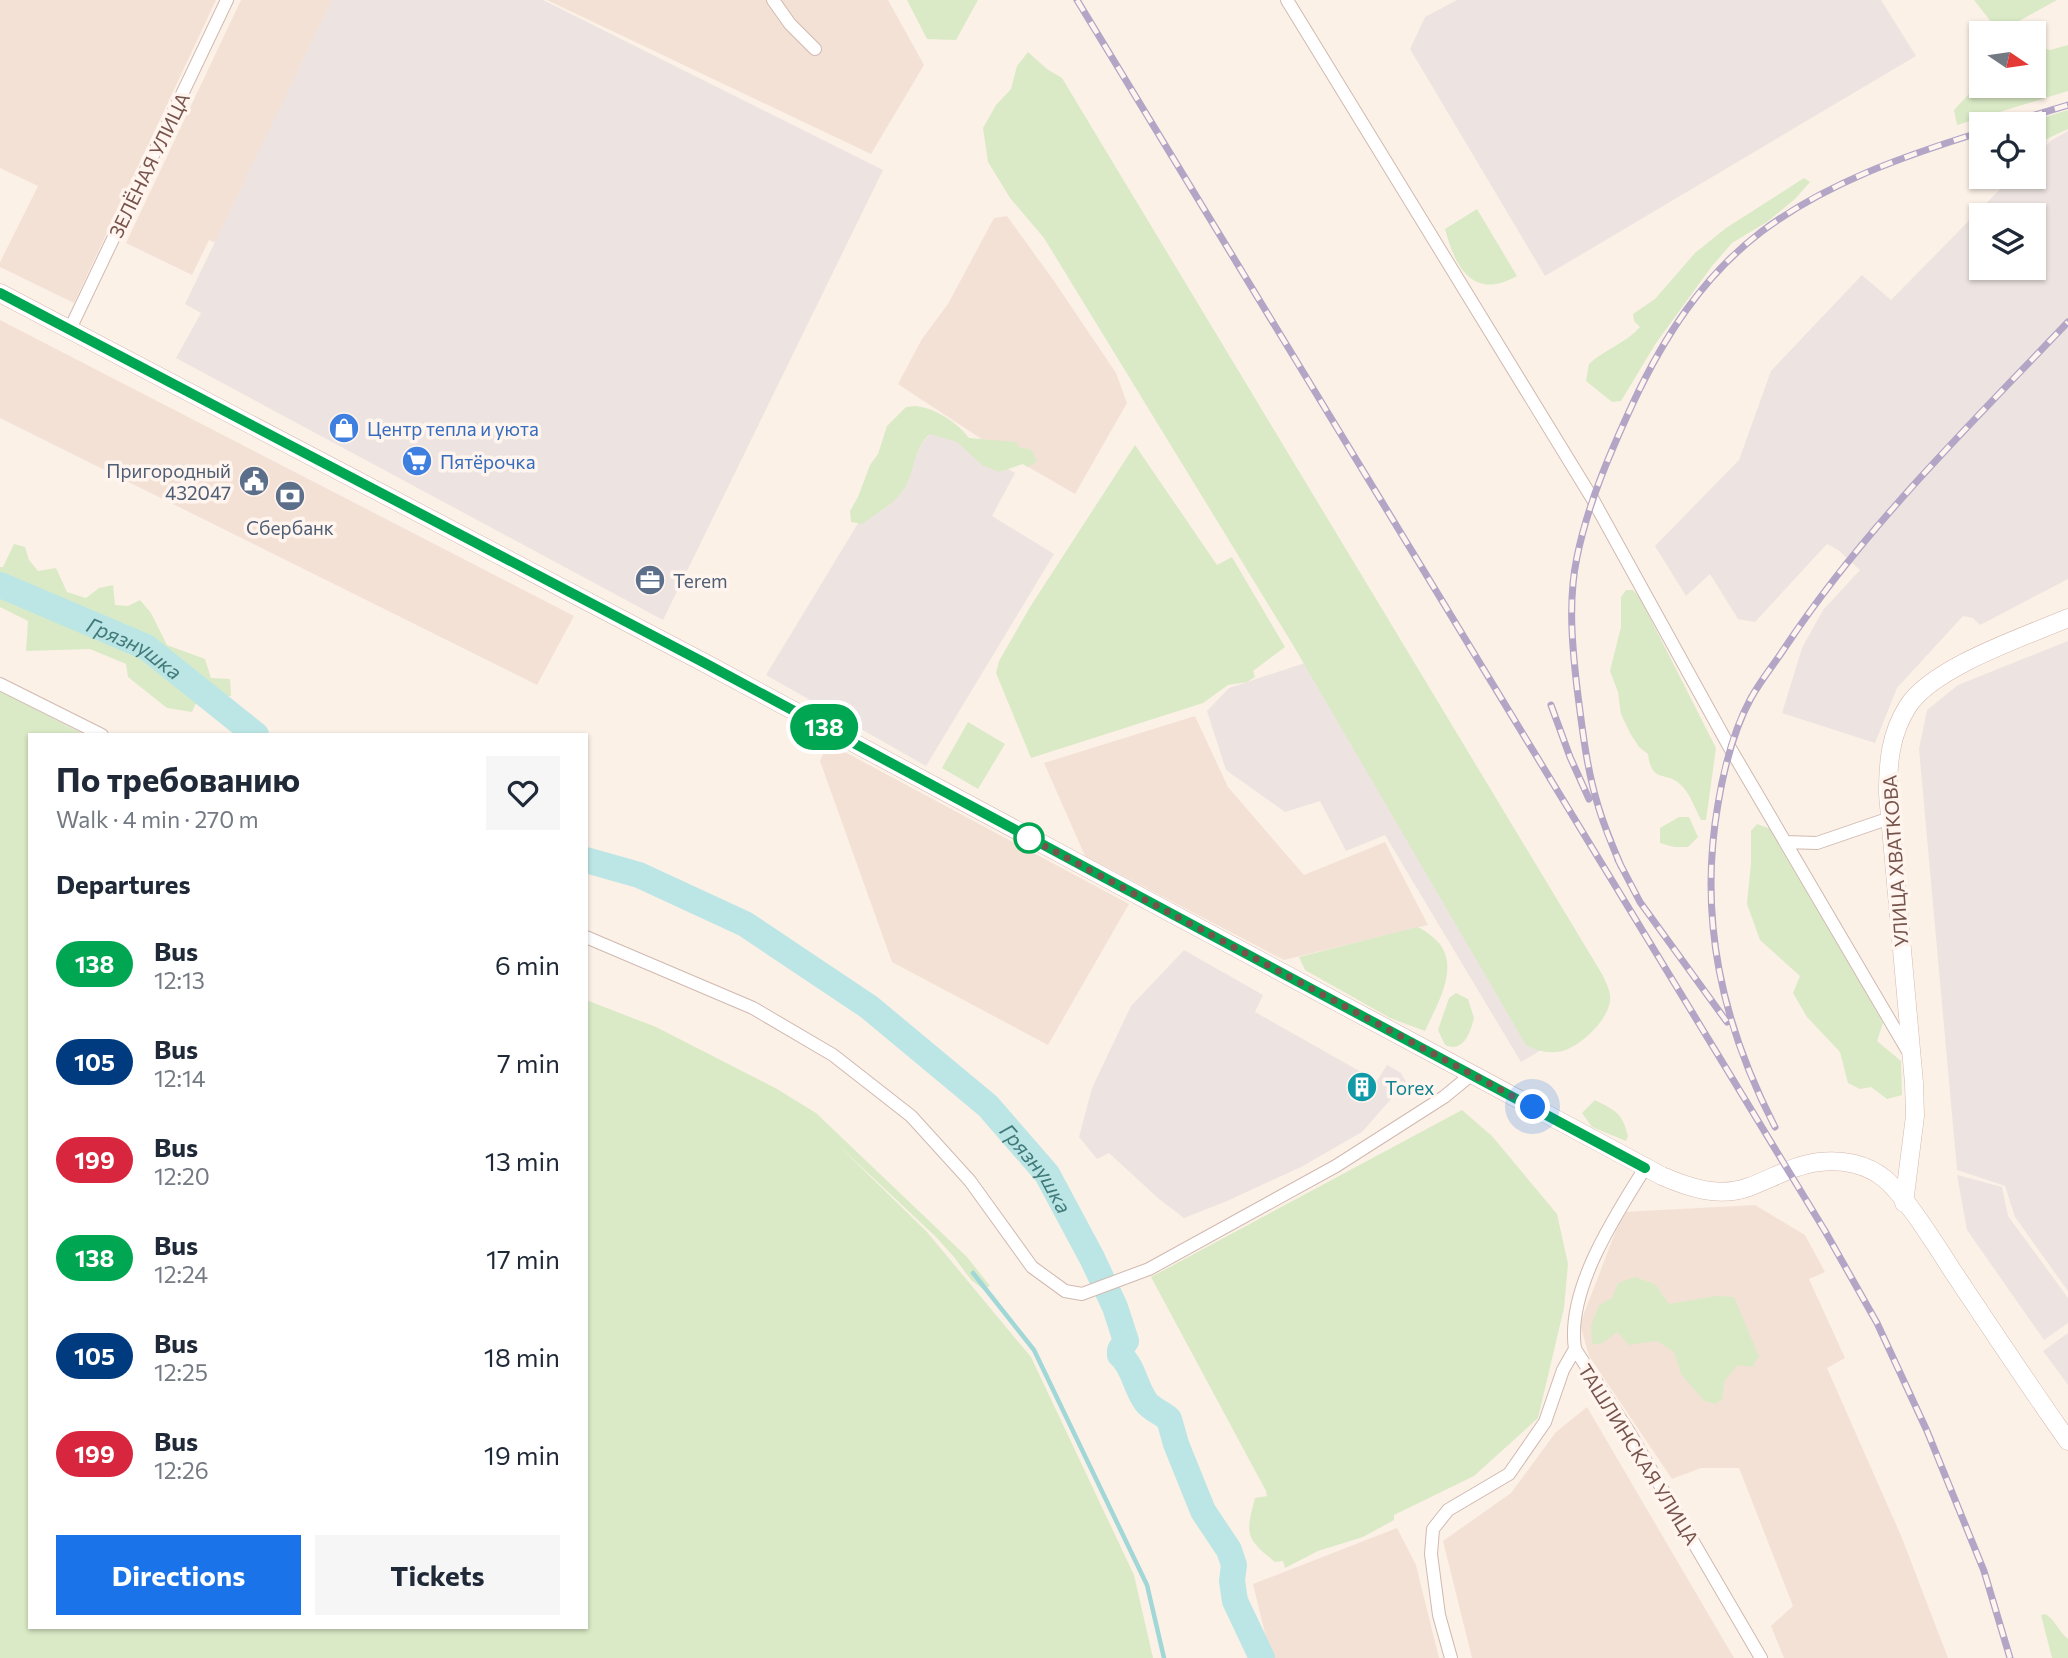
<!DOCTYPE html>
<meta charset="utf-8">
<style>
body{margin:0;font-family:Commissioner,sans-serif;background:#f6f6f7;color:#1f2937;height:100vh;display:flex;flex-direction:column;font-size:26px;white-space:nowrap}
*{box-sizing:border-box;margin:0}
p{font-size:23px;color:#747a83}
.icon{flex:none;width:38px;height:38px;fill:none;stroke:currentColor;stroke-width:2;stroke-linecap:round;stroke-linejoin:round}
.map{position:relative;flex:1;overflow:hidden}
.sheet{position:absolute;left:28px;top:733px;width:560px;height:896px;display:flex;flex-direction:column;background:#fff;border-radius:0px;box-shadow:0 2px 5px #0004}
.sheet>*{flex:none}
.badge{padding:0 14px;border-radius:23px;font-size:24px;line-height:46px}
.needle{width:46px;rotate:103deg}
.controls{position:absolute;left:1969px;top:21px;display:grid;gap:14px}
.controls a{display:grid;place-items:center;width:77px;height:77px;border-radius:0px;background:#fff;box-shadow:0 2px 5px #0004;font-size:35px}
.you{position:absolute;width:35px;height:35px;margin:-18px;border:5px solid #fff;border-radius:50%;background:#1a73e8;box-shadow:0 0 0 10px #1a73e833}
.map>.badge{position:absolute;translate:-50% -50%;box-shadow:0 0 0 4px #fff}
h2{padding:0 28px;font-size:26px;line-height:63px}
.round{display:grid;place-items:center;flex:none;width:74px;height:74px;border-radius:0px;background:#f6f6f7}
.overview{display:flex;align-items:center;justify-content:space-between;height:119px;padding:0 28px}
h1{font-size:33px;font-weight:700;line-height:52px}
.cta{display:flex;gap:14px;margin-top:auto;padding:14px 28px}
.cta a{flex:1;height:80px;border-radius:0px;background:#1a73e8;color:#fff;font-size:28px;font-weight:700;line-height:80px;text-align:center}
.cta a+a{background:#f6f6f7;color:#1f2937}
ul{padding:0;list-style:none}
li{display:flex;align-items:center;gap:21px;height:98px;padding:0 28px}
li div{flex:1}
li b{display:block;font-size:26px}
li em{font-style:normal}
li .badge{min-width:77px;font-weight:700;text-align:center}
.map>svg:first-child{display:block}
.residential{fill:#f4e1d6}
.industrial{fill:#ede4e1;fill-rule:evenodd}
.green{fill:#daeac6}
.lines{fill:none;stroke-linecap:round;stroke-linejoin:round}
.stream{stroke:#a2d7d7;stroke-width:4.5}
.river{stroke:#bce6e5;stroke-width:26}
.street-casing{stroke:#d0b9b0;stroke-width:14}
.secondary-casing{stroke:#d3b8ae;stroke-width:19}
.street{stroke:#fff;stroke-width:12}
.secondary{stroke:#fff;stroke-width:18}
.rail-casing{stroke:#b2a5c6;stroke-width:7}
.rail{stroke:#fff5ee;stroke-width:4.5;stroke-dasharray:13;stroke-linecap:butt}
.line-casing{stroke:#fff;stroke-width:16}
.line{stroke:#00a651;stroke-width:10}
.walk{stroke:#76544c;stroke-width:7;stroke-dasharray:0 12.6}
.stop-dot{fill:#fff;stroke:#00a651;stroke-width:3.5}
.labels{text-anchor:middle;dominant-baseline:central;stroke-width:7;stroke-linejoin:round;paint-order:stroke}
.street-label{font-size:19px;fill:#76544c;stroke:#fff5ee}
.shop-label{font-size:19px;fill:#366cbe;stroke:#fff5ee;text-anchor:start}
.service-label{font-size:19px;fill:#4e5e75;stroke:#fff5ee;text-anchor:end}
.culture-label{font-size:19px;fill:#0d838f;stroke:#fff5ee;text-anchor:start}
.water-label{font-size:21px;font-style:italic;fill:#407a7a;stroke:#fff5ee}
</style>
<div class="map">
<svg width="2068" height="1658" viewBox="0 0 2068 1658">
<rect width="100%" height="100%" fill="#fcf1e7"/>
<!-- residential -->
<path class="residential" d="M0,0H216L74,303L0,267V262L38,186L0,168Z
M241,0H337L223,246L209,240L192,275L126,243Z
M547,0H888L924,65L871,154Z
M1007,216L1054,281L1116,373L1127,403L1075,494L989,444L898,384L922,339L948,304L994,218Z
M0,320L574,616L537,685L0,418Z
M1195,716L1228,787L1304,875L1385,842L1428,925L1284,960L1085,856L1044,763Z
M828,743L1129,904L1048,1045L892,962L820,761Z
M1755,1205L1805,1235L1825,1272L1809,1279L1845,1358L1827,1368L1902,1538L1948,1658H1784L1771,1626L1793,1606L1739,1468H1701L1672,1479L1589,1356L1580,1324L1623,1212Z
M1587,1407L1734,1658H1472L1443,1541L1511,1493L1556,1432Z
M1397,1528L1416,1565L1439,1658H1271L1253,1584Z"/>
<!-- industrial -->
<path class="industrial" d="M332,0H543L883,170L663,620L176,358L201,313L185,304Z
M1457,0H1881L1916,56L1545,276L1410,49L1425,17Z
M2068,131V579L1980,625L1973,618L1963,616L1897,688L1875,743L1782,713L1802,648L1823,610L1860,570L1838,550L1827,544L1755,622L1738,619L1710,574L1686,596L1655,546L1739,460L1771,371L1862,275L1891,300L2012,177H2034V157L2052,140ZM2034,215V268H1981V215Z
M936,426L1015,473L992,516L1054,554L926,766L766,675L857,525Z
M2068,641V1291L2015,1217L2005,1186L1957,1170L1919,749L1927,710L1958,685Z
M1320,658L1548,1046L1521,1062L1385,835L1346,851L1320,801L1285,812L1226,770L1207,711L1229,688Z
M1184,950L1263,995L1255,1012L1377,1081L1387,1065L1401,1073L1406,1082L1362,1132L1301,1167L1227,1201L1184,1218L1159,1199L1109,1153L1097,1159L1079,1137L1092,1088L1131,1006Z
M1957,1175L2002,1187L2008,1216L2068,1298V1323L2044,1340L1967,1230Z
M2068,1333V1385L2043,1351Z"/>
<!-- green -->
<path class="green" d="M907,0H978L956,40L927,39Z
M1974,0H2057L1999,32Z
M2068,45V91L1957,125L1954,110L1981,81V86H2034V46L2050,50Z
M1028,52L1047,69L1062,78L1602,974C1605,980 1609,988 1610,995C1613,1015 1585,1042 1568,1049C1555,1055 1537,1052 1526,1045L1293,645L1044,238L1010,198L988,162L983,128L996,105L1011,89L1017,66Z
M2068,110V129L2034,145V124H2022Z
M1804,178L1810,182L1795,199L1767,222L1732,243L1712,266L1656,343L1621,401L1612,402L1586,381L1589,364C1605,349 1626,343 1640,327L1634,321L1633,314L1655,299L1695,253L1726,228Z
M1477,209L1517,276C1473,301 1455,267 1445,229Z
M915,406C935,408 957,422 969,438L1016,442L1019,447L1032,450L1037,462L1027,467L1023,464L999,472L982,465L957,442L930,434C911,450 916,475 901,493C892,505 874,515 862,524L851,522L850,511L858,497L870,465L878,454L887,426L906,407Z
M1135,445L1217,565L1232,557L1285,647L1253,671L1255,677L1247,682L1228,685L1203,703L1031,758L996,673L999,661L1030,607Z
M14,544L25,547L29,560L38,571L56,568L67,592L86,598L99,588L113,585L115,605L128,606L140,600L151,613L167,645L205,659L211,678L230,679L231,696L199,697L192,712L167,708L128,677L126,664L90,649L26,651L28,621L0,607V567H3Z
M1626,590H1633L1640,598L1716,748L1706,820H1701C1695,809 1691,795 1681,785C1666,770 1652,785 1648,754L1639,747L1630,733L1621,714L1618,692L1610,671L1621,627V597Z
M0,691L85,735H30V1628H586V1000L656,1027L777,1089L816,1113L967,1257L990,1286L983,1289L971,1280L954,1257L936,1237L836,1143L927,1232L1031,1357L1134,1575L1153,1658H0Z
M968,722L1005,744L978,789L942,768Z
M1679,817H1689L1698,837L1688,847H1674L1660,843V828Z
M1757,824L1774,830L1883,1023L1877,1041L1901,1061L1902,1095L1887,1099L1871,1087L1860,1089L1848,1083L1840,1052L1807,1017L1793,993L1800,976L1760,940L1747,904L1751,863V831Z
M1417,927C1427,931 1432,936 1439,943C1460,969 1436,1006 1425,1031L1390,1018L1305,970L1299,957Z
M1456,993L1468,999L1474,1018C1470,1034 1463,1053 1445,1045L1438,1030L1449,998Z
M1595,1100C1616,1111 1622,1112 1628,1136L1626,1141L1592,1127L1582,1113Z
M1462,1110L1492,1136L1557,1214L1568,1264L1564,1308L1538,1418L1474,1476L1394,1515V1520L1363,1537L1318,1551L1285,1568L1283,1561L1275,1562C1246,1539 1245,1535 1255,1498L1267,1496L1266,1491L1151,1277Z
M1635,1277L1655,1284L1669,1304L1716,1296L1734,1297L1759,1356L1752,1367L1738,1365L1725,1380L1722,1400L1715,1404L1704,1401L1681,1374L1674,1352L1657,1341L1629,1345L1617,1332L1603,1343L1592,1345L1591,1326L1599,1305L1612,1298L1618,1283Z
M2045,1614C2054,1618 2059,1632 2068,1639V1658H2052L2041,1615Z"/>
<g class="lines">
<!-- stream -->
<path class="stream" d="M973,1273L1034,1350L1147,1585L1164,1658"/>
<!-- river -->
<g class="river">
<path id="s1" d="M0,585L146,647L256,735"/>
<path id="s2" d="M586,860L639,875L745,924L869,1007L988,1106L1047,1174L1092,1258L1115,1307L1126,1341L1120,1350V1355C1134,1367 1135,1387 1146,1402C1151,1409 1162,1413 1169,1419L1176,1444L1203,1511L1229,1550L1234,1565L1232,1581L1235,1601L1262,1658"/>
</g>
<!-- street casing -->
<g class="street-casing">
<path id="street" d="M773,0L790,24L815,49
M1287,0L1592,498L1730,748L1909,1053
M70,329L227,0
M0,684L102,735
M1786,842L1817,843L1890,818
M586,937L753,1008L833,1055L911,1116L970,1181L1032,1267L1065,1291L1082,1294L1149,1269L1336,1166L1444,1097L1472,1074
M1645,1168C1615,1216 1566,1290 1575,1349L1629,1432L1761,1658
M1451,1658L1439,1615L1431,1554L1433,1529L1448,1510L1509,1474L1545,1422L1563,1370L1575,1349"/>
</g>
<!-- secondary casing -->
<g class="secondary-casing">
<path id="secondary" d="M0,293L701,661L1662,1176C1690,1188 1719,1198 1749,1187C1773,1178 1794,1165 1819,1162C1842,1159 1867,1164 1885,1179C1907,1198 1937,1247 1954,1273C1992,1330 2029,1386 2068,1441
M1904,1203L1915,1116L1914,1083L1888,794C1888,763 1890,734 1908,706C1933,667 2024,637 2068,618"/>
</g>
<!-- street -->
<use href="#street" class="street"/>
<!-- secondary -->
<use href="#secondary" class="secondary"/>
<!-- rail casing -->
<g class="rail-casing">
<path id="rail" d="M1077,0L1825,1231L1877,1323L1927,1431L1984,1571L2010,1658
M2005,124L2068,105
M1551,705L1570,757L1589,799
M1618,860L1640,902L1727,1022
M1621,866C1612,845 1603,824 1597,802C1586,765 1582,726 1577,688C1572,644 1568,600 1577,557C1588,503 1610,453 1633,403C1664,337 1702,277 1761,232C1826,183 1904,156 1981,132
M1775,1127C1722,1024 1698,919 1718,804C1724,768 1733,731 1751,698C1761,680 1775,663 1786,646C1866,526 1970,425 2068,322"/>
</g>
<!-- rail -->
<use href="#rail" class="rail"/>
</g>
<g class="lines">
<!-- line casing -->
<g class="line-casing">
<path id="line" d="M0,293L701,661L1645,1168"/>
</g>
<!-- line -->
<use href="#line" class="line"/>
<!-- walk -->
<path class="walk" d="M1029,838L1026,836L1533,1107"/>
</g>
<!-- icons -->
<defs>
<g id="shop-disc" transform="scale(1.575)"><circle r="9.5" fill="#3f7fe0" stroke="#fff5ee"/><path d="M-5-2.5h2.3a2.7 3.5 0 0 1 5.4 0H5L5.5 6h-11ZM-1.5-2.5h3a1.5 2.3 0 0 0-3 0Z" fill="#fff"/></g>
<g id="supermarket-disc" transform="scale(1.575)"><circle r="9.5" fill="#3f7fe0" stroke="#fff5ee"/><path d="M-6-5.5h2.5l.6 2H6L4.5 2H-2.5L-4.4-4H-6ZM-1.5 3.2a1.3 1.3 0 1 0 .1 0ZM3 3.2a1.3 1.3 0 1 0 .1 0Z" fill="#fff"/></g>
<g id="civic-disc" transform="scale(1.575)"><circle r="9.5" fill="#5c6f8a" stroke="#fff5ee"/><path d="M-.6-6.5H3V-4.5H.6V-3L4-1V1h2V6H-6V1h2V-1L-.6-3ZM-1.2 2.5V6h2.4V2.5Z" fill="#fff"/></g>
<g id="bank-disc" transform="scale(1.575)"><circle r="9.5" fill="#5c6f8a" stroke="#fff5ee"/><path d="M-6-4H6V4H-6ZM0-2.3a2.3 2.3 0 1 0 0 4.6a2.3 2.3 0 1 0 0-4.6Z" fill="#fff"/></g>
<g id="office-disc" transform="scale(1.575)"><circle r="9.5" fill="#5c6f8a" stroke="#fff5ee"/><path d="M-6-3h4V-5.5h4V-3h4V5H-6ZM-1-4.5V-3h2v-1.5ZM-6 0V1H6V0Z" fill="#fff"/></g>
<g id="building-disc" transform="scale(1.575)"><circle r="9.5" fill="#0f9aa8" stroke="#fff5ee"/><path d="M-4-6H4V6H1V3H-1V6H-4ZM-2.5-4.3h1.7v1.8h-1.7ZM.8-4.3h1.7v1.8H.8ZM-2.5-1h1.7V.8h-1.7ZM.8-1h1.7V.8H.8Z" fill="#fff"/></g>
</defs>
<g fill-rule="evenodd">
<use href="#shop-disc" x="344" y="428"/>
<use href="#supermarket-disc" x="417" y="461"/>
<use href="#civic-disc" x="254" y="481"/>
<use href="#bank-disc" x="290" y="496"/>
<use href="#office-disc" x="650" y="580"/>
<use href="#building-disc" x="1362" y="1087"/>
</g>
<!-- markers -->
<circle class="stop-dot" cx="1029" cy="838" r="14"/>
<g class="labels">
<!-- street labels -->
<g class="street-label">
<text transform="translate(149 165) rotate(-64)">ЗЕЛЁНАЯ УЛИЦА</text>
<text transform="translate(1895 861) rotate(-94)">УЛИЦА ХВАТКОВА</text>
<text transform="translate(1639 1454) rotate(58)">ТАШЛИНСКАЯ УЛИЦА</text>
</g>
<!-- shop labels -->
<g class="shop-label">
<text x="367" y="428">Центр тепла и уюта</text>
<text x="440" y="461">Пятёрочка</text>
</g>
<!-- service labels -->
<g class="service-label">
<text x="231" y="470">Пригородный<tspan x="231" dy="22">432047</tspan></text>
<text x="290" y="527" text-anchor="middle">Сбербанк</text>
<text x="673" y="580" text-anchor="start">Terem</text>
</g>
<!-- culture labels -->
<g class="culture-label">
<text x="1385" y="1087">Torex</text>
</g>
<!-- water labels -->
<g class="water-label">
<text stroke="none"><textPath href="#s1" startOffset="149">Грязнушка</textPath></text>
<text stroke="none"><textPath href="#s2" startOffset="555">Грязнушка</textPath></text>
</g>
</g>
</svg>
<div class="controls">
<a><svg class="needle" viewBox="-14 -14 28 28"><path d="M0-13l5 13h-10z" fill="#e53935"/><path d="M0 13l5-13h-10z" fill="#747a83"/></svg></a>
<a><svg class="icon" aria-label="locate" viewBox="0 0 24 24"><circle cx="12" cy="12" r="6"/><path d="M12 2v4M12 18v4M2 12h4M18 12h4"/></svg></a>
<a><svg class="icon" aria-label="layers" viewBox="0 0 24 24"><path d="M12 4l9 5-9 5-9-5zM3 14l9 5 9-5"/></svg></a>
</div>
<div class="you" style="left:1533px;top:1107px"></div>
<b class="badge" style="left:824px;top:727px;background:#00a651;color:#fff">138</b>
<section class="sheet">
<div class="overview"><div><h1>По требованию</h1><p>Walk · 4 min · 270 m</p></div><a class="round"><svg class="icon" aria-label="heart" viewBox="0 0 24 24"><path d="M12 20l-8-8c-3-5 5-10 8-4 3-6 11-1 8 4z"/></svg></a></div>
<h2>Departures</h2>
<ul>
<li><span class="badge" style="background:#00a651;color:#fff">138</span><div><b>Bus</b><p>12:13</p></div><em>6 min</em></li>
<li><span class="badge" style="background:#003b80;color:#fff">105</span><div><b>Bus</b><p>12:14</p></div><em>7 min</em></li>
<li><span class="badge" style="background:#d7263d;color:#fff">199</span><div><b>Bus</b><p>12:20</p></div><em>13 min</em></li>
<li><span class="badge" style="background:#00a651;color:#fff">138</span><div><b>Bus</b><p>12:24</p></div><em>17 min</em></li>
<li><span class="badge" style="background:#003b80;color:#fff">105</span><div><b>Bus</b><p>12:25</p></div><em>18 min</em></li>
<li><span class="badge" style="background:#d7263d;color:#fff">199</span><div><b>Bus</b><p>12:26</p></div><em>19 min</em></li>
</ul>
<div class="cta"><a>Directions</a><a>Tickets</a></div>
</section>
</div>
